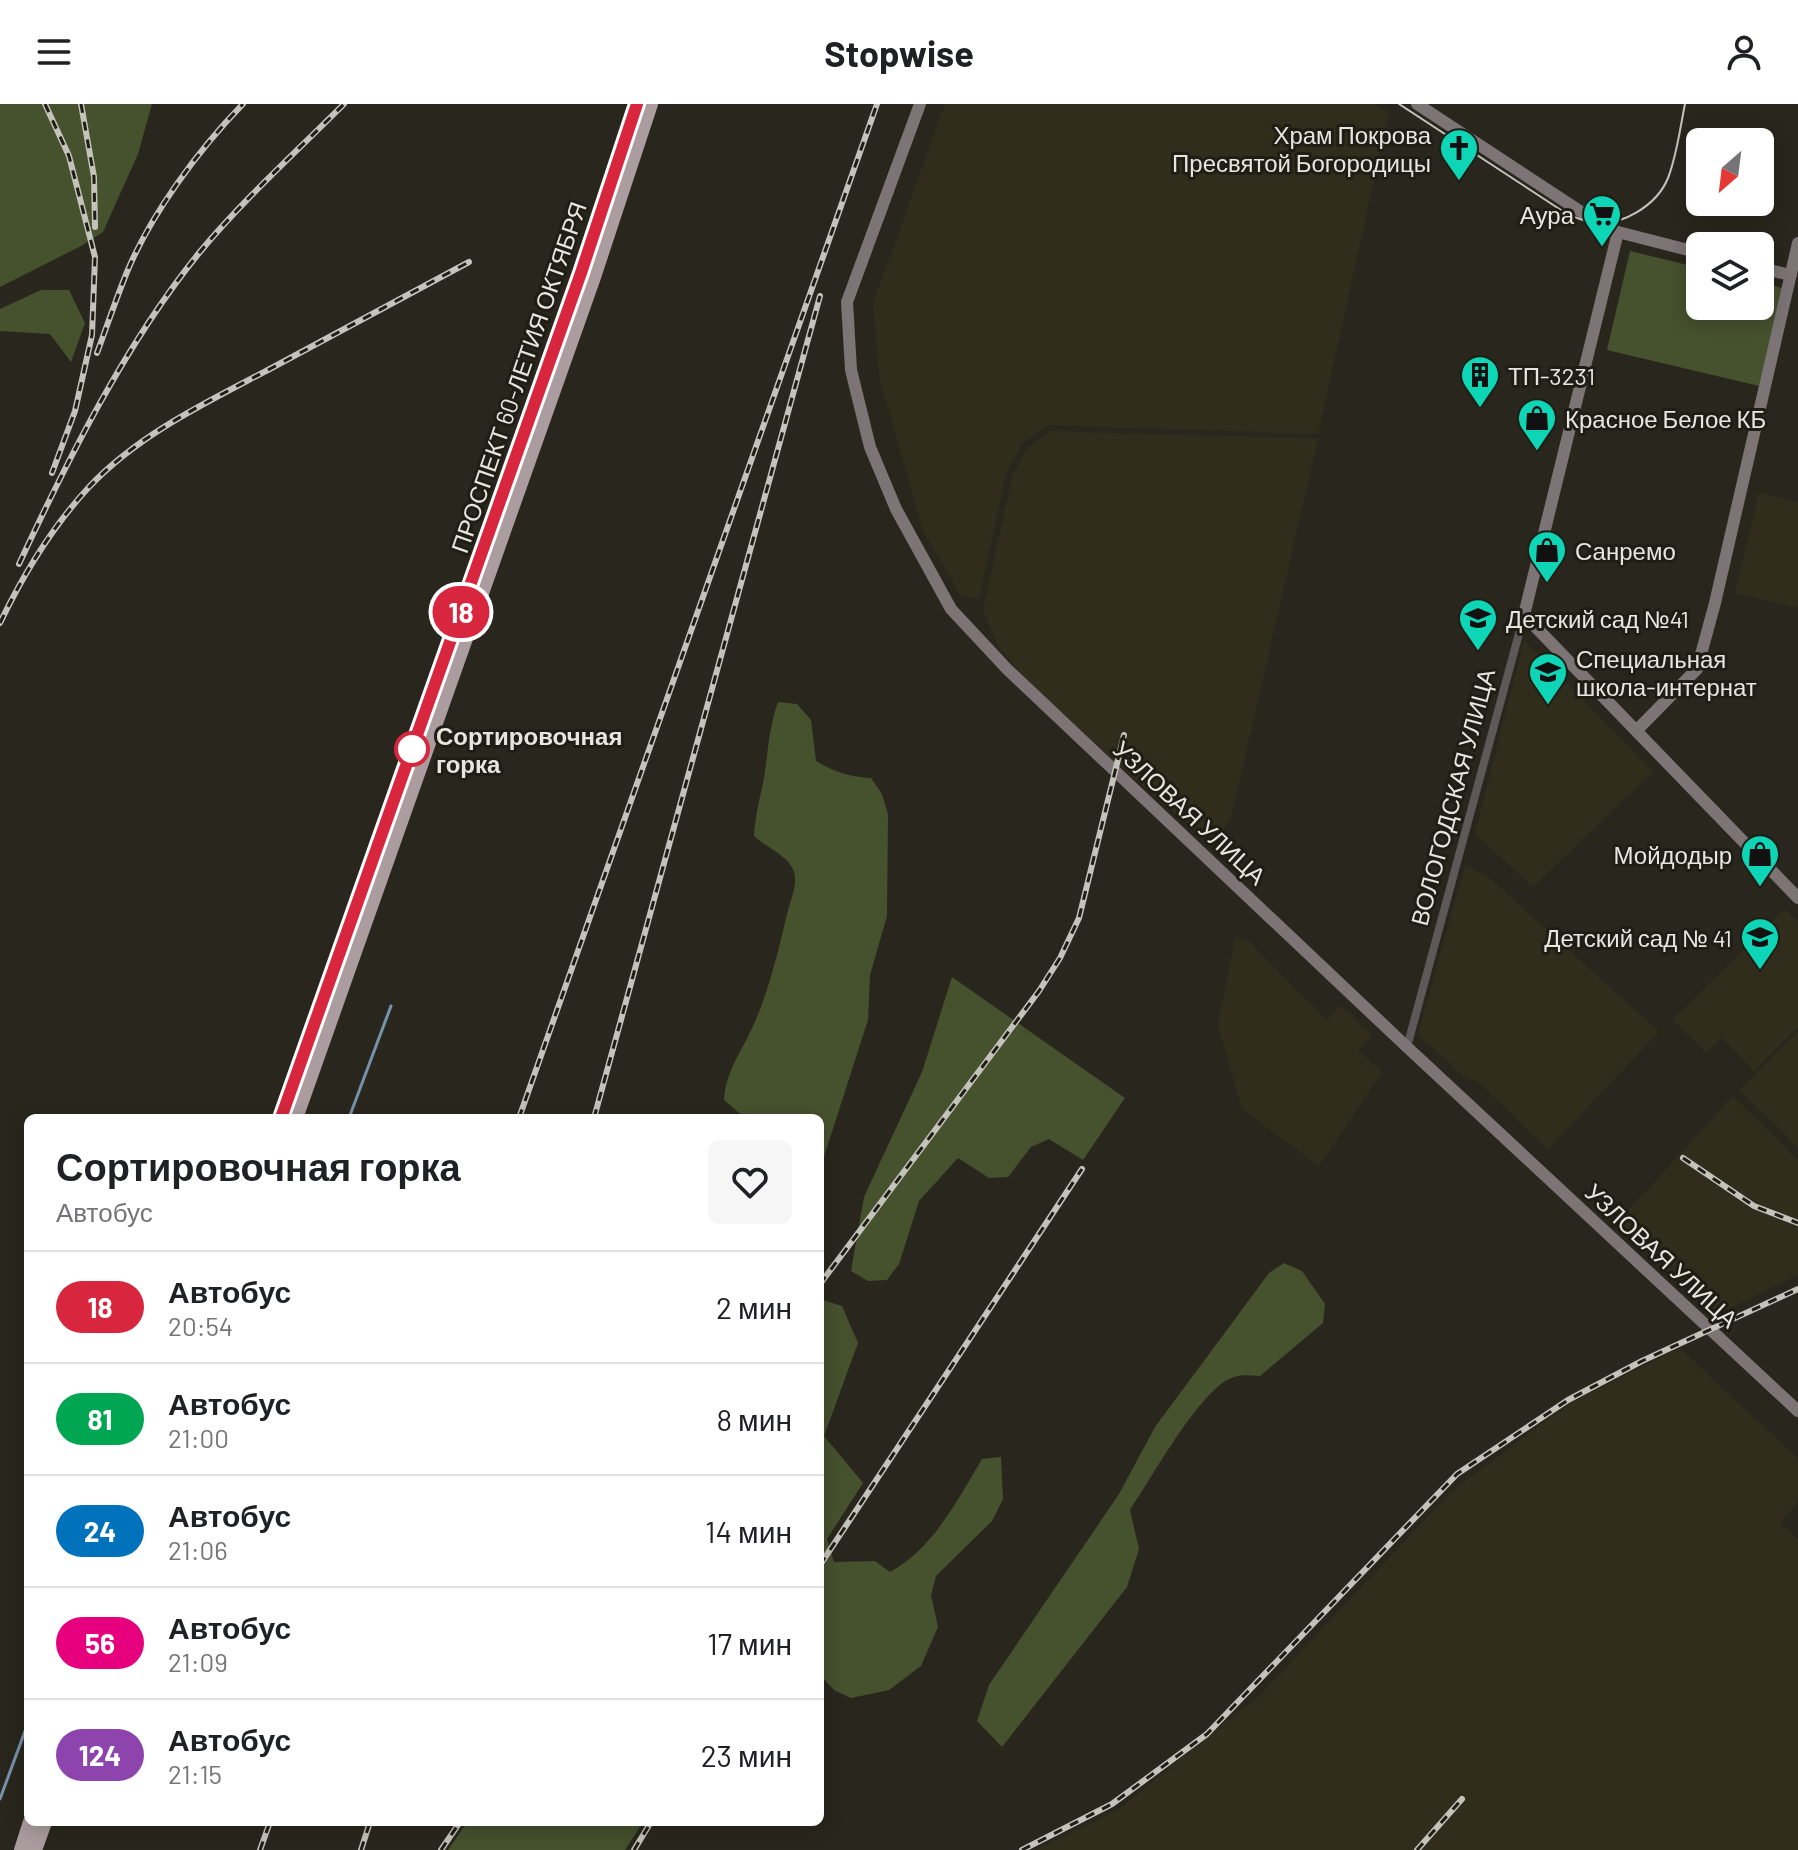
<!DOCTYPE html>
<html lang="ru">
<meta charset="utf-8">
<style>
body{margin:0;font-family:Barlow,sans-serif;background:#f6f6f6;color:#202124;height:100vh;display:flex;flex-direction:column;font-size:30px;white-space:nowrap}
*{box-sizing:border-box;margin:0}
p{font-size:26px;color:#757577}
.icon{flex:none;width:44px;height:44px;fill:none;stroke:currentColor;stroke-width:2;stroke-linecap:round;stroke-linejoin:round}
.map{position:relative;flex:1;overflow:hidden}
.drawer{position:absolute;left:24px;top:1010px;width:800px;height:712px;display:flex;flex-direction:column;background:#fff;border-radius:12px;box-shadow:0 4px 20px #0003}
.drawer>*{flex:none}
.badge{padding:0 16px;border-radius:26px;font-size:28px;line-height:52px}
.needle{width:52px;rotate:208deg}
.controls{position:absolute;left:1686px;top:24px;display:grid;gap:16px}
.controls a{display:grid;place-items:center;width:88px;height:88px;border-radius:12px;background:#fff;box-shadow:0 4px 20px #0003;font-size:40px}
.map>.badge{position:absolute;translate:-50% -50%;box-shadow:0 0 0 4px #fff}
.round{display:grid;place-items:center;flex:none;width:84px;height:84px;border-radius:12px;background:#f6f6f6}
.summary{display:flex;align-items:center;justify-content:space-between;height:136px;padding:0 32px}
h1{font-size:38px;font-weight:700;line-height:60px}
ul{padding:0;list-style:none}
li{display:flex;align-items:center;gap:24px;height:112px;padding:0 32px;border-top:2px solid #e0e0e0}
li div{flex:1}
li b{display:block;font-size:30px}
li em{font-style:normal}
li .badge{min-width:88px;font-weight:700;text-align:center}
header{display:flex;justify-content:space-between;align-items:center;height:104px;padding:0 32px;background:#fff;font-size:36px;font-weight:700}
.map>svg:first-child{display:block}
.built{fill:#302d1c}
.green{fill:#46512e}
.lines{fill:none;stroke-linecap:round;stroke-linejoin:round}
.stream{stroke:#7492aa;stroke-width:3}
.street{stroke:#5e5859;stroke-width:8}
.secondary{stroke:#7d7476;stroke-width:12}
.highway{stroke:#ab9c9f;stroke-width:16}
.tram{stroke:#c3c2bb;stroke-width:2}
.rail-casing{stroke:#c3c2bb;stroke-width:6}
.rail{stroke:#1f1d14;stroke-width:3;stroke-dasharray:9;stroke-linecap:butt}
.line-casing{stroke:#fff;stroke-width:18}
.line{stroke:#d7263d;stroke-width:12}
.stop-dot{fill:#fff;stroke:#d7263d;stroke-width:4}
.labels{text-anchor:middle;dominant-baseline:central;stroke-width:6;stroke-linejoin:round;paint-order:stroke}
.poi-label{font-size:24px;fill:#e6e5de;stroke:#1f1d14;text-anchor:start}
.street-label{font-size:24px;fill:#e6e5de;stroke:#1f1d14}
.stop-label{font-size:24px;font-weight:bold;fill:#e6e5de;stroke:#1f1d14;text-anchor:start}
</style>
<header><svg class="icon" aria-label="menu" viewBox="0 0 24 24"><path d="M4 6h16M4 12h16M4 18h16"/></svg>Stopwise<svg class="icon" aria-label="person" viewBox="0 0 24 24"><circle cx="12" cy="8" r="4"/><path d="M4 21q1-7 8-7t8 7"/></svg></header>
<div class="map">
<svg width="1798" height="1746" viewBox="0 0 1798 1746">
<rect width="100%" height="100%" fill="#29271d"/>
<!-- built -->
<path class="built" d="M945,0H1374L1389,9L1318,330L1049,321L1022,340L1006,370L979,495L961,492L923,427L879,272L873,199Z
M1051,327L1318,335L1231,714L1214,742L1109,653L1029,579L998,542L983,506L1012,373L1027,344Z
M1759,388L1798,398V504L1735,489Z
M1524,536L1653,668L1533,783L1475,730Z
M1465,761L1490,774L1659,928L1548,1045L1475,975L1467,976L1418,930Z
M1785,805L1798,818V923L1754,967L1722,934L1706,949L1673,915Z
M1235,833L1249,837L1326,916L1340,901L1372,931L1358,946L1382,968L1319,1062L1242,1005L1218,921Z
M1798,928V1044L1739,986Z
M1733,992L1798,1056V1171L1716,1211L1616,1120Z
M1680,1244L1798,1355V1397L1781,1419L1798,1436V1746H1035L1118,1706L1260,1591L1452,1387L1570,1299Z"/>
<!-- green -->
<path class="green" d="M0,0H152L138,50L103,128L81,142L0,183Z
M1630,147L1700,164V202H1760V178L1782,184L1759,282L1607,246Z
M41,186H69L85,219L71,258L50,230L0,227V205Z
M778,598L797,600L811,616L816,657C834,668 850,673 871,674L882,690L888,710L887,812L870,871L868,916L820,1065V1014H745L724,996C726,966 741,949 753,922C769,887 778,848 787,810C790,798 798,780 794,768C790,753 766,743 754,732C755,712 760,694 764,674C768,648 769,623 778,598Z
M952,873L1125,994L1083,1056L1049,1035L1031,1043L1008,1073L989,1074L958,1054L919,1097L899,1160L887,1176L868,1177L851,1167L864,1093L922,968Z
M1284,1159L1302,1167L1325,1200L1323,1219L1260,1272C1246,1271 1236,1270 1224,1278C1193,1299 1152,1373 1130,1406L1139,1445L1127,1483L1002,1643L977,1617L989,1581L1119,1390L1155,1323L1269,1169Z
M823,1196L842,1202L858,1239L824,1332L863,1379L827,1435L834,1458L875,1457L890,1468C933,1445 958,1395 982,1355L1001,1353L1003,1395L992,1417L936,1472L931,1491L938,1523L921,1562L889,1586L851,1594L834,1586L820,1571V1201Z
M467,1718H643L625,1746H448Z"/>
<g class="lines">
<!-- stream -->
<path class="stream" d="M349,1014L391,902
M0,1695L28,1619"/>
<!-- street -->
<path class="street" d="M1407,943L1524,511"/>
<!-- secondary -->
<path class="secondary" d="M920,0L847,198L851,266L870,343L896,405L951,505L1007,565L1115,667L1407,943L1798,1307
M1417,0L1598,119L1618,128L1700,149
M1618,128L1524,511L1798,794
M1760,164L1791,171
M1637,626L1697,565L1715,499L1798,139"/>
<!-- highway -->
<path class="highway" d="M281,1014L581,169L637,0
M295,1014L593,173L650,0
M22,1746L31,1718
M34,1746L44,1718"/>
<!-- tram -->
<path class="tram" d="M1399,0L1567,110C1575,113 1583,117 1591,118C1621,124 1657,101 1668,74C1677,51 1680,24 1685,0"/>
<!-- rail casing -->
<g class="rail-casing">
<path id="rail" d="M45,0L69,52L95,153L92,231L75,307L52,369
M81,0L94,73L95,123
M97,249C107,222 116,195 127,168C151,110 199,45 243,0
M19,460C68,355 126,239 199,149C243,96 295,49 344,0
M0,519C24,469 52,423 89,383C138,331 205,299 266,267C334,231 401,194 469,158
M519,1014L877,0
M594,1014L820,192
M1683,1054L1754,1102L1798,1119
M820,1180L1039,887L1060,854L1079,814L1124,631
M820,1461L1082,1065
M260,1746L270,1718
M361,1746L370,1718
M441,1746L460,1718
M634,1746L651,1718
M1022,1746L1112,1700L1207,1630L1457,1370L1568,1296L1642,1257L1798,1185
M1417,1746L1462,1695"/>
</g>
<!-- rail -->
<use href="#rail" class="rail"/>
</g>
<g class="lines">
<!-- line casing -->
<g class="line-casing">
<path id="line" d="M281,1014L581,169L637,0"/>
</g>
<!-- line -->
<use href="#line" class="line"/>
</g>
<!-- icons -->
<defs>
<g id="church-pin" transform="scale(2)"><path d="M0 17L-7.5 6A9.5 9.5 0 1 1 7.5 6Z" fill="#0ed5b5" stroke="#1f1d14"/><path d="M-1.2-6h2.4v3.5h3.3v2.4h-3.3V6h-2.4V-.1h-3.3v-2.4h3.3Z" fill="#111"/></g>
<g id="supermarket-pin" transform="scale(2)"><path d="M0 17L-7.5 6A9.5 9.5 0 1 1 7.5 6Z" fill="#0ed5b5" stroke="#1f1d14"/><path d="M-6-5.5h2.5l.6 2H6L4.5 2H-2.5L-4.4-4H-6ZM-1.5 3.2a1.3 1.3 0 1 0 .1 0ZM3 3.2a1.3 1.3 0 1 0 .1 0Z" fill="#111"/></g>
<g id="building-pin" transform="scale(2)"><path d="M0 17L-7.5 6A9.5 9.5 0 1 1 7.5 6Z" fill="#0ed5b5" stroke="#1f1d14"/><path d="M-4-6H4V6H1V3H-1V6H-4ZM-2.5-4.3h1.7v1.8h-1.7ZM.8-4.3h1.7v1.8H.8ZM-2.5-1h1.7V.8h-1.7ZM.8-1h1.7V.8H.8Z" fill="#111"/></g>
<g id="shop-pin" transform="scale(2)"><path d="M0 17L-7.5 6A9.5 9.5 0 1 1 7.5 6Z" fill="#0ed5b5" stroke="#1f1d14"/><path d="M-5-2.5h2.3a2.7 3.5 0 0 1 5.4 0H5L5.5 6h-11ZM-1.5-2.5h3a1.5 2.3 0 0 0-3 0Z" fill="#111"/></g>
<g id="school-pin" transform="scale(2)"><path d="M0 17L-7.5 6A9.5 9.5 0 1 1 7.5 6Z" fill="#0ed5b5" stroke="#1f1d14"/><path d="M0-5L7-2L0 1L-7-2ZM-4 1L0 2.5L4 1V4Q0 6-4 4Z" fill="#111"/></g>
</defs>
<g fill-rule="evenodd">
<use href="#church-pin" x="1459" y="44"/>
<use href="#supermarket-pin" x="1602" y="110"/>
<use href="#building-pin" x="1480" y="271"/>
<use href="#shop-pin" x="1537" y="314"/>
<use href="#shop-pin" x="1547" y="446"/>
<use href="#school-pin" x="1478" y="514"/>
<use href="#school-pin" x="1548" y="568"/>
<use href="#shop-pin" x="1760" y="750"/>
<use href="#school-pin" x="1760" y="833"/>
</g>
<!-- markers -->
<circle class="stop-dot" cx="412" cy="645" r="16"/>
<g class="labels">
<!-- poi labels -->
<g class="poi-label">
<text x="1431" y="30" text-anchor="end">Храм Покрова<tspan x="1431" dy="28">Пресвятой Богородицы</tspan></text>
<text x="1574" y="110" text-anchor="end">Аура</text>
<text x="1508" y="271">ТП-3231</text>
<text x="1565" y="314">Красное Белое КБ</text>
<text x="1575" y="446">Санремо</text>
<text x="1506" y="514">Детский сад №41</text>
<text x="1576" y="554">Специальная<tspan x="1576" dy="28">школа-интернат</tspan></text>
<text x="1732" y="750" text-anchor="end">Мойдодыр</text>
<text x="1732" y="833" text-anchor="end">Детский сад № 41</text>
</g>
<!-- street labels -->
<g class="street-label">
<text transform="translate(518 273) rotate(-71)">ПРОСПЕКТ 60-ЛЕТИЯ ОКТЯБРЯ</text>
<text transform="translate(1452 693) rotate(-75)">ВОЛОГОДСКАЯ УЛИЦА</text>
<text transform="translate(1190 708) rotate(43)">УЗЛОВАЯ УЛИЦА</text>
<text transform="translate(1662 1151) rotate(43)">УЗЛОВАЯ УЛИЦА</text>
</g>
<!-- stop labels -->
<g class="stop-label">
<text x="436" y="631">Сортировочная<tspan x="436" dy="28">горка</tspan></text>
</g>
</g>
</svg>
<div class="controls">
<a><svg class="needle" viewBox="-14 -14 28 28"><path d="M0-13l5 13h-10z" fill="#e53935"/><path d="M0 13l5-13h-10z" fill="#757577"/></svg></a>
<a><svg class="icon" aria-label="layers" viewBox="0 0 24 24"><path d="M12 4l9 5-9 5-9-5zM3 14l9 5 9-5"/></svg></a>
</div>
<b class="badge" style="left:461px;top:508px;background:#d7263d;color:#fff">18</b>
<section class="drawer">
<div class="summary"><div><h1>Сортировочная горка</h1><p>Автобус</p></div><a class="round"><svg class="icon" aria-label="heart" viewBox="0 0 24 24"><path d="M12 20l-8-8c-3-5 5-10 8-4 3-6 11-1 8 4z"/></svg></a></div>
<ul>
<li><span class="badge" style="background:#d7263d;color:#fff">18</span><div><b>Автобус</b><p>20:54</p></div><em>2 мин</em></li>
<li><span class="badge" style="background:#00a651;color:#fff">81</span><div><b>Автобус</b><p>21:00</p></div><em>8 мин</em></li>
<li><span class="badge" style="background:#0072bc;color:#fff">24</span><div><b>Автобус</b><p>21:06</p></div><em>14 мин</em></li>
<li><span class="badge" style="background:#e6007e;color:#fff">56</span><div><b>Автобус</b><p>21:09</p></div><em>17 мин</em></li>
<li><span class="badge" style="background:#8e44ad;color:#fff">124</span><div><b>Автобус</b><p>21:15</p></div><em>23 мин</em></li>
</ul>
</section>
</div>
